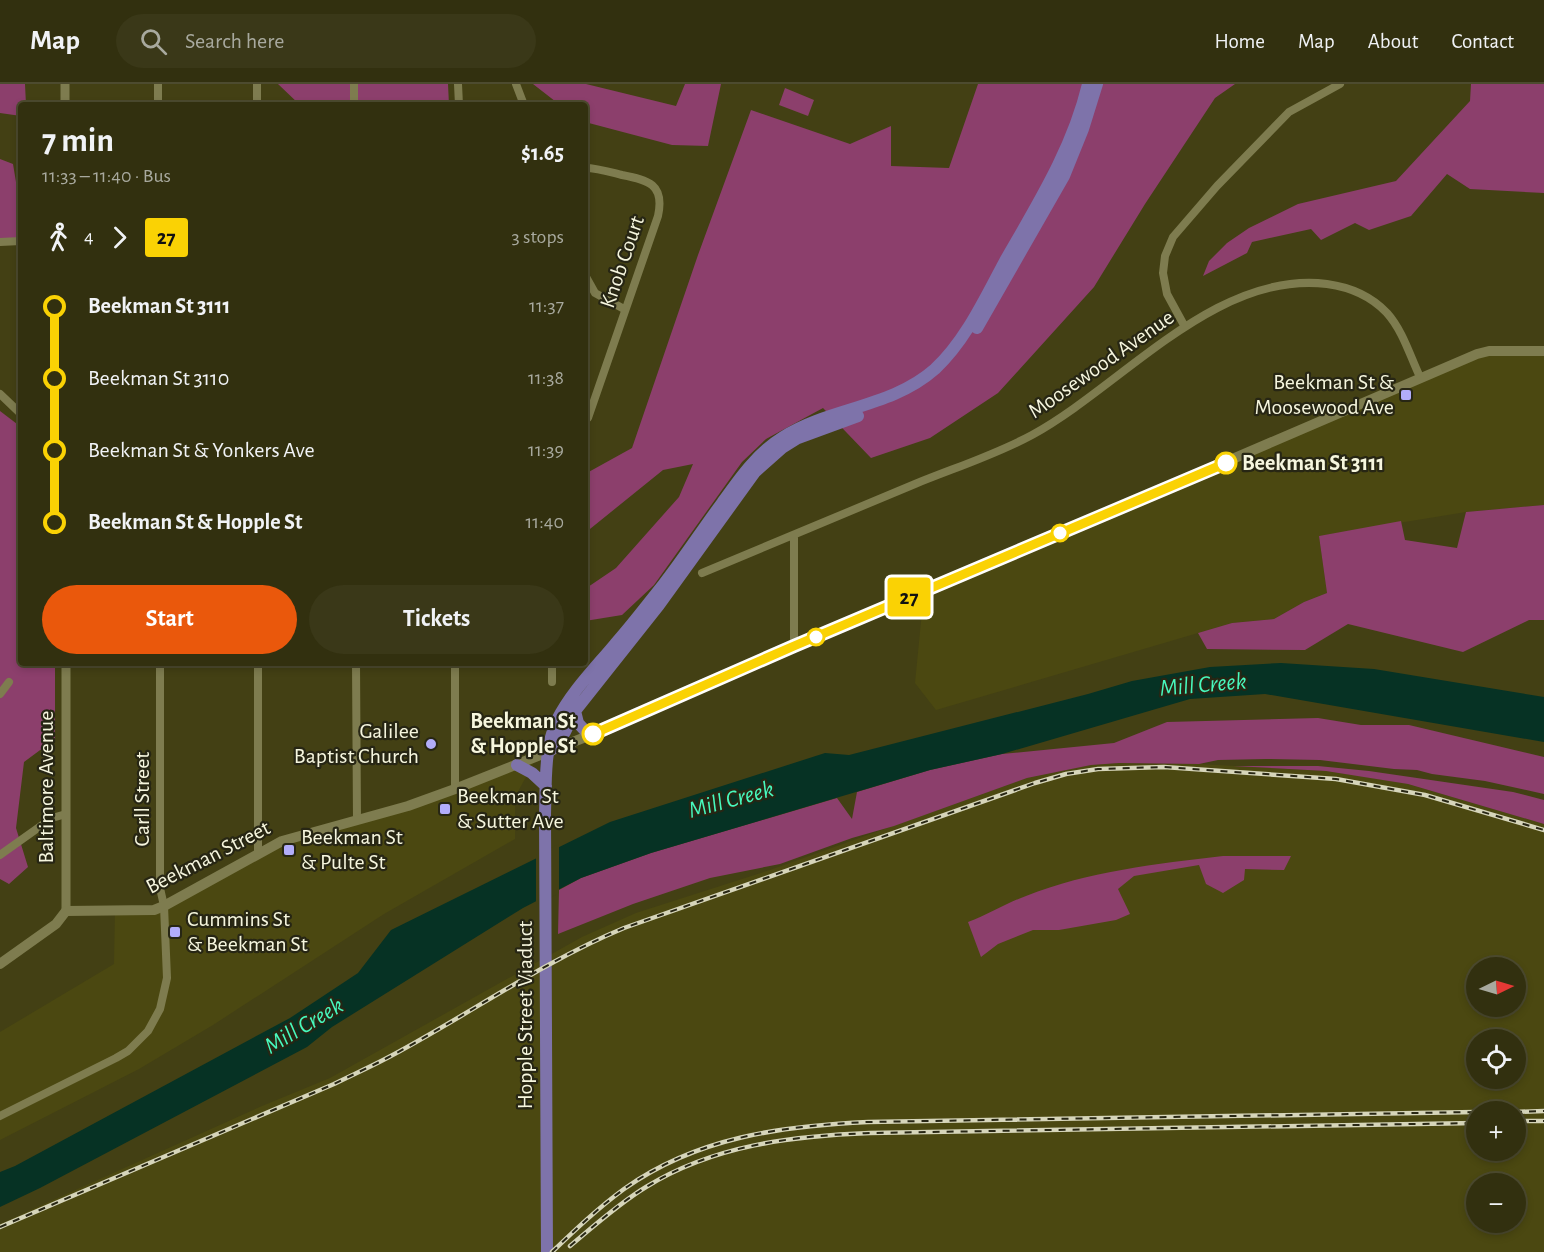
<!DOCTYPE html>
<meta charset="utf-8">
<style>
body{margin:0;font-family:"Alegreya Sans",sans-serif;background:#3a3818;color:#f1f3f6;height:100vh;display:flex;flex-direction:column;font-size:22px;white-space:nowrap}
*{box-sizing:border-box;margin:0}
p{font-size:20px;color:#a8a99e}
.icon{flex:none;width:33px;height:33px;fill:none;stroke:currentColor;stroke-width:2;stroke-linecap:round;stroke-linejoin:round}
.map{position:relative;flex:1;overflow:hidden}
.sheet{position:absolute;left:18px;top:18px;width:570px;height:564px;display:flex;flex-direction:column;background:#32300f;border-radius:6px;box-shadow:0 3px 9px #0003,0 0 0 2px #4d4b2f}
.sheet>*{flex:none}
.badge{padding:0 12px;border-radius:4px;font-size:21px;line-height:39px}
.needle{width:39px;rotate:85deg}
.buttons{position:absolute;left:1466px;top:873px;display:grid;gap:12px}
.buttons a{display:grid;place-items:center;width:60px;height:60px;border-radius:50%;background:#32300f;box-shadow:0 3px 9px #0003,0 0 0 2px #4d4b2f;font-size:30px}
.map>.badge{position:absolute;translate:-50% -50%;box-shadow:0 0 0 3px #fff}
.legs{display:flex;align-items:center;gap:9px;height:66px;padding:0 24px;font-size:20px}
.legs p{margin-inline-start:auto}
.summary{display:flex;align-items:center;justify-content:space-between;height:102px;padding:0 24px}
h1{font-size:33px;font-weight:700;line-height:45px}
.action{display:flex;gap:12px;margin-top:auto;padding:12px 24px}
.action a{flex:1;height:69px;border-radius:36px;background:#ea580c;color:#fff;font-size:24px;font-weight:700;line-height:69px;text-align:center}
.action a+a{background:#3a3818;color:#f1f3f6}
ul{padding:0 24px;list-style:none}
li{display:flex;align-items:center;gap:21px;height:72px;font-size:22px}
li i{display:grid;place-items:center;width:9px;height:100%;margin:0 8px;background:currentColor}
li i::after{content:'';width:15px;height:15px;margin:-8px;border:4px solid;border-radius:50%;background:#32300f}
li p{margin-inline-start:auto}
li:first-child i{background:linear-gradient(#0000 50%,currentColor 0)}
li:last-child i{background:linear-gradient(currentColor 50%,#0000 0)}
header{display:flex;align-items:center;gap:36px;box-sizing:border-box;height:84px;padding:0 30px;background:#32300f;border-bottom:2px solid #4d4b2f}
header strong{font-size:28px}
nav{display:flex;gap:33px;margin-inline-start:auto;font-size:21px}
.search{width:420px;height:54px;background:#3a3818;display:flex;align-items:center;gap:15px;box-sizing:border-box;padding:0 21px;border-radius:33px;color:#a8a99e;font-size:22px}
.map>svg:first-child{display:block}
.built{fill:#4b4811;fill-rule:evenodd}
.green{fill:#8c3f6c}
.water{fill:#063224}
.pier{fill:#434014}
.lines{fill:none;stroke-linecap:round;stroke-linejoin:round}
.minor{stroke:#7e7c4f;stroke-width:8}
.tertiary{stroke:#7e7c4f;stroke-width:9}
.secondary{stroke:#7e7c4f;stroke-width:10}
.primary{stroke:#7e73aa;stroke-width:12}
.rail-casing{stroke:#d6d5ba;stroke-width:4.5}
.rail{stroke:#272614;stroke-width:2;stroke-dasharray:7;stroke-linecap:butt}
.line-1-casing{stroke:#fff;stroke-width:14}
.line-1{stroke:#fad204;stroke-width:9}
.poi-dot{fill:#b2adfa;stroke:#272614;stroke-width:2}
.stop-1-dot{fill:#fff;stroke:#fad204;stroke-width:3}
.labels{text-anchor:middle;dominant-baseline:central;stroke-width:4.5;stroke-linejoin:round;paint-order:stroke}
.street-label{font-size:22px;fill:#f6f6de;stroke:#272614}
.poi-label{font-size:22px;fill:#f6f6de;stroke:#272614;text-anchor:start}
.stop-label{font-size:22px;font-weight:bold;fill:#f6f6de;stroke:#272614;text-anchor:start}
.water-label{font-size:24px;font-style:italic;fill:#47f9be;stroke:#272614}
</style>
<header>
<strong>Map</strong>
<div class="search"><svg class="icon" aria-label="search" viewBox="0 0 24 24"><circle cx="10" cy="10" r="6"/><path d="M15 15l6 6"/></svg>Search here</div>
<nav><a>Home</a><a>Map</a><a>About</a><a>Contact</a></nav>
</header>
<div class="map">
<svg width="1544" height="1168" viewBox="0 0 1544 1168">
<rect width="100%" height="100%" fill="#434014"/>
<!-- built -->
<path class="built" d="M1544,267V421L1466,428L1319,452L1327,509L1304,518L1274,535L1232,539L936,626L915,599L924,507L1477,270Z
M537,673L515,713V755L384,830L213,941L139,985L0,1056V948L114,880L115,826H154L258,770L408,722Z
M1119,679L1199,680L1326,687L1362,692L1408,700L1544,740V1168H0V1140L262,1022L330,994L582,853L636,829L770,786L1027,694L1091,681ZM1476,884H1515V922H1476ZM1476,956H1515V994H1476ZM1476,1028H1515V1066H1476ZM1476,1100H1515V1138H1476Z"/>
<!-- green -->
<path class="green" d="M0,0H25L26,21H21V32L0,29Z
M278,0H448L449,21H300Z
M533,0H586L676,22L685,0H721L708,62L672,61L585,38V21H560Z
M978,0H1235L1215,14L1145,120L1094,203L998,309L930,354L871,374L823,324L766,355L742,378L654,501L622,531L585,537V505L616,484L679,413L693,380L663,386L585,449V390L632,364L698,171L751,26L850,60L891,42V82L949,84Z
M1471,0H1544V109L1470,105L1447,90L1411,132L1369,146L1355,139L1321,156L1311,145L1252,158L1247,169L1203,192L1209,177L1227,159L1249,144L1298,120L1396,97L1470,17Z
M785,4L814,16L808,32L779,21Z
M0,75L13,80L21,128V157L0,158Z
M0,327L21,343V579H55V655L24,678L16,744L28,783L9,800L0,795Z
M1544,421V536H1529L1463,568L1348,540L1305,566L1207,565L1198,549L1232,539L1274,535L1304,518L1327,509L1319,452L1401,437L1405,456L1457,464L1466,428Z
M1318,634L1361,641H1409L1544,673V710L1485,697L1432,690L1417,686L1394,685L1320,676L1266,675L1218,676L1199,680L1119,679L1091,681L1027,694L894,742L852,754L780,780L710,794L633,820L558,850L559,806L581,794L651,769L837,714L852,735L857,708L930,686L1002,670L1114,659L1167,638Z
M1233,682H1318L1369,687L1513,708L1544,716V740L1408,700L1326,687Z
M1223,772H1291L1284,786L1245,785L1244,796L1223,809L1206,800L1199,781L1134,792L1118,805L1130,830L1116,836L1059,846H1033L998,860L981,873L968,838C988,831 1006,819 1026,812C1089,787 1156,780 1223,772Z"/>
<!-- water -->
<path class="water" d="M1281,579L1374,585L1544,613V658L1265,610L1190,615L1002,670L930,686L651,769L581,794L523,824L332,943L307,963L40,1104L0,1123V1088L15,1082L290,934L358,889L391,846L610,738L825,669L849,671L1088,610L1132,597L1210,583Z"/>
<!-- pier -->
<path class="pier" d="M559,760V809L536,821V771Z"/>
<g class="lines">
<!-- minor -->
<path class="minor" d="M458,0L459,21
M516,0L524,21
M158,21V0
M257,21V0
M354,21V0
M585,84C597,84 610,88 622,91C648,96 665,100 658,132L588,334
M0,158L21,157
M585,191L595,209L624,225
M1185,243L1167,210L1163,189L1165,172L1173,153L1217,102L1289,28L1340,0
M0,310L21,330
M794,451V562
M702,489C773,459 844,430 915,400C954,384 995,371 1032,351C1122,302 1216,186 1327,200C1349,203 1371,212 1387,229C1403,247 1410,272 1420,293
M258,579V770
M356,579L357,736
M455,579V705
M552,579V598
M0,610L9,598
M0,771L52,734L66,730
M0,1032L116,974L128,967L148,947L160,925L167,894L164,822L160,804V579"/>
<!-- tertiary -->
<path class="tertiary" d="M65,21V0
M66,827V579"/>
<!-- secondary -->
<path class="secondary" d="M0,880L56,840L66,827L154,826L164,822L282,757L408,722L455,705L583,654L1477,270L1489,267H1544"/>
<!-- primary -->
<path class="primary" d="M977,244L1064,92L1083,45L1097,0
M575,627L578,639L590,652
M550,667L565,648L575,627L659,521L755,388L782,364L798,354L858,332
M517,681L532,689L546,702
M547,1168L545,730C546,700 544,664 557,636C571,608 595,584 615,560C632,541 647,521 663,501C684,474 702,446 722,419C739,395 757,369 783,353C830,323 891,324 935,285C966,256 985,214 1005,177C1037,121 1073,64 1088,0"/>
<!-- rail casing -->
<g class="rail-casing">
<path id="rail" d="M1515,1028L1544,1027
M1515,1037H1544
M0,1143L334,1000C352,991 370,983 387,974C467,932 540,879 624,844L1035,699L1066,690L1098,685L1164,683L1336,695L1425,711L1544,746
M570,1162C594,1142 618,1120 646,1103C714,1061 792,1052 870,1049L1476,1039
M552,1168C575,1146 598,1124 624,1105C697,1053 782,1042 868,1038L1476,1028"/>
</g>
<!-- rail -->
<use href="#rail" class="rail"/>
</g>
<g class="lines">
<!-- line-1 casing -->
<g class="line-1-casing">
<path id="line-1" d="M593,650L794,562L1226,379"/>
</g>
<!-- line-1 -->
<use href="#line-1" class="line-1"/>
</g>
<!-- markers -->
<g class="poi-dot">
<rect x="1400" y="305" width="12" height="12" rx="3"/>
<circle cx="431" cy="660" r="6"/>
<rect x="439" y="719" width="12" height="12" rx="3"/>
<rect x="283" y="760" width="12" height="12" rx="3"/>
<rect x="169" y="842" width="12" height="12" rx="3"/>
</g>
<g class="stop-1-dot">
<circle cx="1226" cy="379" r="10"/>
<circle cx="1060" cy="449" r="8"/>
<circle cx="816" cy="553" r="8"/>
<circle cx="593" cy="650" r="10"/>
</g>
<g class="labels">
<!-- street labels -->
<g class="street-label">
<text transform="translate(622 178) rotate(-71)">Knob Court</text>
<text transform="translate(1101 280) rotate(-35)">Moosewood Avenue</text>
<text transform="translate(46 703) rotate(-90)">Baltimore Avenue</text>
<text transform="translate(142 715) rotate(-90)">Carll Street</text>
<text transform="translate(208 773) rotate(-27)">Beekman Street</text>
<text transform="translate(525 931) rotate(-90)">Hopple Street Viaduct</text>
</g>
<!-- poi labels -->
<g class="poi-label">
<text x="1394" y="298" text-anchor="end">Beekman St &amp;<tspan x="1394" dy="25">Moosewood Ave</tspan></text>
<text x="419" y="647" text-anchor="end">Galilee<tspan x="419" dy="25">Baptist Church</tspan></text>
<text x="457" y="712">Beekman St<tspan x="457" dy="25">&amp; Sutter Ave</tspan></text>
<text x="301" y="753">Beekman St<tspan x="301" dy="25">&amp; Pulte St</tspan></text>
<text x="187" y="835">Cummins St<tspan x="187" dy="25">&amp; Beekman St</tspan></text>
</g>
<!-- stop labels -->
<g class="stop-label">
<text x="1242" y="379">Beekman St 3111</text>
<text x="576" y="637" text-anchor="end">Beekman St<tspan x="576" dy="25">&amp; Hopple St</tspan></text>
</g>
<!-- water labels -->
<g class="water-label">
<text transform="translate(1203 601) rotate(-5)">Mill Creek</text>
<text transform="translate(731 716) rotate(-15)">Mill Creek</text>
<text transform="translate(304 942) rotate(-31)">Mill Creek</text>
</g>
</g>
</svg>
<div class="buttons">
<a><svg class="needle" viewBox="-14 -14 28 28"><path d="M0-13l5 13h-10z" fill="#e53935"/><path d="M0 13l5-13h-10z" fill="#a8a99e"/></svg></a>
<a><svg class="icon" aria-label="locate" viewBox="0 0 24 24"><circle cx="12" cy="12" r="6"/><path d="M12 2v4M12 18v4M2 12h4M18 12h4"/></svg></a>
<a>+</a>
<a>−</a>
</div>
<b class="badge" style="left:909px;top:513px;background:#fad204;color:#111">27</b>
<section class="sheet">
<div class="summary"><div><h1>7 min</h1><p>11:33 – 11:40 · Bus</p></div><b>$1.65</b></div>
<div class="legs"><svg class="icon" aria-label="walk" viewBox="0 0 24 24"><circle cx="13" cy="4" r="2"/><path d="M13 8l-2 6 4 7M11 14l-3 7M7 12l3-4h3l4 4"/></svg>4<svg class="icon" aria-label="forward" viewBox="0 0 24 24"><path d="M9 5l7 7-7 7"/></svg><b class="badge" style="background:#fad204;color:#111">27</b><p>3 stops</p></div>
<ul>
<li><i style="color:#fad204"></i><b>Beekman St 3111</b><p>11:37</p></li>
<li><i style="color:#fad204"></i><span>Beekman St 3110</span><p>11:38</p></li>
<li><i style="color:#fad204"></i><span>Beekman St &amp; Yonkers Ave</span><p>11:39</p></li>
<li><i style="color:#fad204"></i><b>Beekman St &amp; Hopple St</b><p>11:40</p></li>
</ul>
<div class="action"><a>Start</a><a>Tickets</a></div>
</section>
</div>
